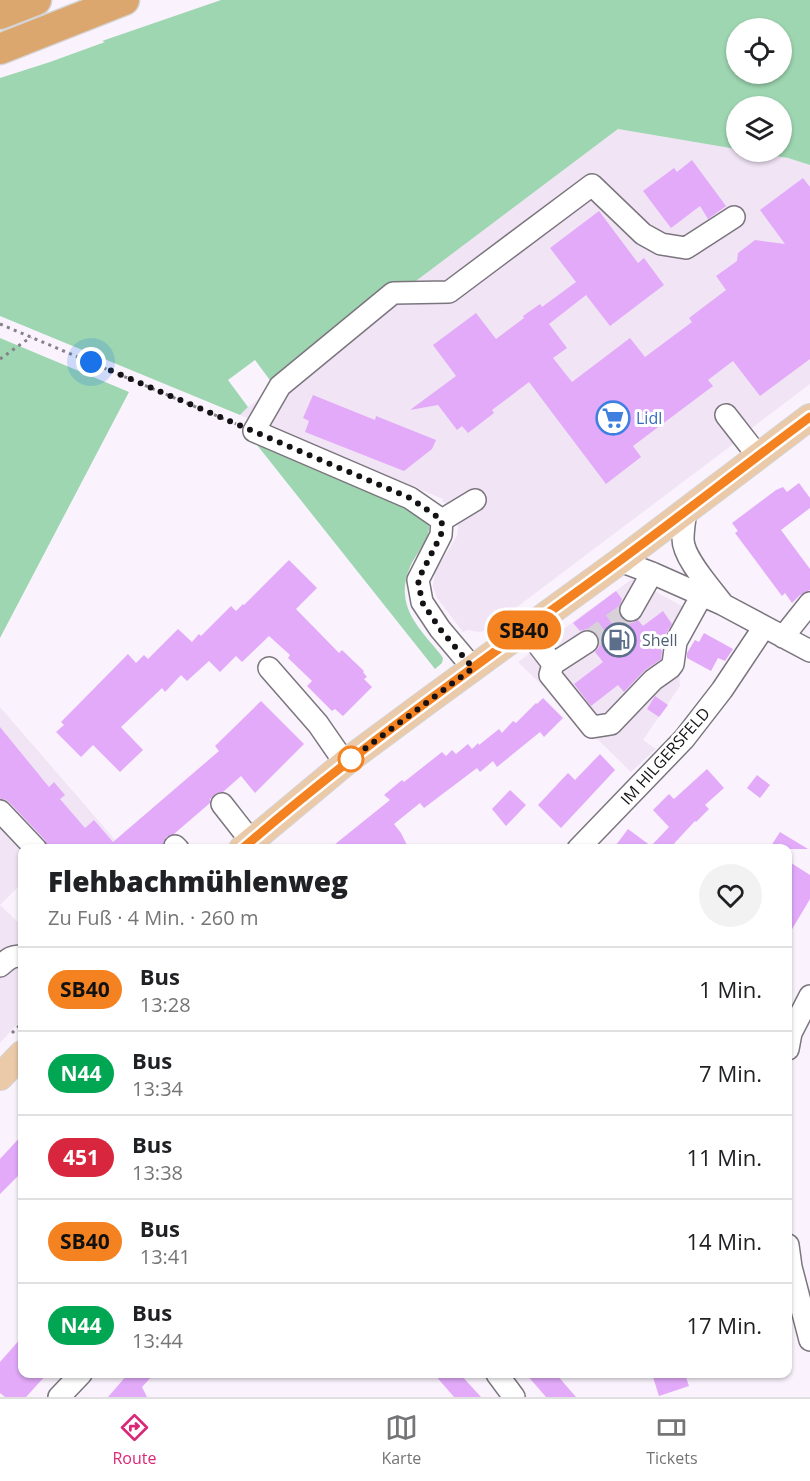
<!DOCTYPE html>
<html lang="de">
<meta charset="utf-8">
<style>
body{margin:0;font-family:"Open Sans",sans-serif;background:#f2f2f2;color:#202124;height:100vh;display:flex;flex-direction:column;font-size:22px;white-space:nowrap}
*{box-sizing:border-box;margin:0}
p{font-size:20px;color:#757577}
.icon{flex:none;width:33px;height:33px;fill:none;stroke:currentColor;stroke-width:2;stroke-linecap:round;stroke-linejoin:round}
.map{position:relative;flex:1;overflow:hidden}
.sheet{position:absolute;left:18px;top:844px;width:774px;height:534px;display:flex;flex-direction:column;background:#fff;border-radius:12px;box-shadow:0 2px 4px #0004}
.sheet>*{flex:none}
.badge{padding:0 12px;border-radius:20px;font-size:21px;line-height:39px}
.controls{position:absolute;left:726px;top:18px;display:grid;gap:12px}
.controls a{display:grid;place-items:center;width:66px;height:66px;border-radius:50%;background:#fff;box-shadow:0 2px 4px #0004;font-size:30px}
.you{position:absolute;width:30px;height:30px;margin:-15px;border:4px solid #fff;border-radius:50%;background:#1a73e8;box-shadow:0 0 0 9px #1a73e833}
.map>.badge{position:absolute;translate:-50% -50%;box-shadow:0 0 0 3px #fff}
.round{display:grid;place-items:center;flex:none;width:63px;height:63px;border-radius:32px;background:#f2f2f2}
.overview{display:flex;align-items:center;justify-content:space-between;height:102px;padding:0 30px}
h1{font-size:28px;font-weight:800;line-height:45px}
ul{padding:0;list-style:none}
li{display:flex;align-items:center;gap:18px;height:84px;padding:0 30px;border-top:2px solid #e0e0e0}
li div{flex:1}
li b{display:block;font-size:22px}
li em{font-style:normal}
li .badge{min-width:66px;font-weight:700;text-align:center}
.menu{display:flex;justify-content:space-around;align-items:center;height:84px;border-top:2px solid #e0e0e0;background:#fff;font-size:16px;color:#757577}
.menu a{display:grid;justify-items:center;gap:3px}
.menu .on{color:#db2777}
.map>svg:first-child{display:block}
.built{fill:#f1e5f5}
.green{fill:#9ed6b1;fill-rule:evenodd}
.building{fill:#e2aaf9}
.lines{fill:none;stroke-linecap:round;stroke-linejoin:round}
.minor-tunnel{stroke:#d8d1da;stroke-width:21;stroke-dasharray:21 10;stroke-linecap:butt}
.minor-casing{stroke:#7b757e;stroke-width:24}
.major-casing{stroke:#d5d4d5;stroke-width:28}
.highway-casing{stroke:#d5d4d5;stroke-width:33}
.path{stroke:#858187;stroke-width:3;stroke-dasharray:3 4.5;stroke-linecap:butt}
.minor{stroke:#fff;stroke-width:21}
.major{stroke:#eacaa9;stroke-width:26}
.highway{stroke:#dca76f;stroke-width:30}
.line-casing{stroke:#fff;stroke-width:14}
.line{stroke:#f58220;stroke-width:9}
.walk{stroke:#141215;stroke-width:6;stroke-dasharray:0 10.8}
.stop-dot{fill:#fff;stroke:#f58220;stroke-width:3}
.labels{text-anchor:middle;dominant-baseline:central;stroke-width:6;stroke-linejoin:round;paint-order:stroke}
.shop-label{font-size:16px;fill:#366cbe;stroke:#fff;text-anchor:start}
.service-label{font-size:16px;fill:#4e5e75;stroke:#fff;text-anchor:start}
.street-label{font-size:16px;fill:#141215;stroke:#fff}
</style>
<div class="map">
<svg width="810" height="1397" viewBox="0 0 810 1397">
<rect width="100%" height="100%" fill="#faf3fd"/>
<!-- built -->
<path class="built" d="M618,129L736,149V152H749L788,158L810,165V384L757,424L736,441V442L485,631L478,632L468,630L463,632L437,598L433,586L435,572L457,536L458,530L457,518L451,508L442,501L443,499L419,489V488L407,484L240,415L248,407Z
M632,579L699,615L678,653L680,686L643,740L656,749L631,772L518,662Z
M0,707L123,849H22V883L0,905Z
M0,905L22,926V1019L0,1043Z"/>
<!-- green -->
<path class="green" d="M221,0H810V165L788,158L749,152H782V106H736V149L618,129L275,387L255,360L228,380L248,407L240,415L0,316V78L50,62L105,42L102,41ZM736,28H782V74H736Z
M0,338L129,392L0,638Z
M257,445L408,507L411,512C448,521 418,548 410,567C406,576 404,586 405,595C407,619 427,637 441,655L443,658L442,663L435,669Z"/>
<!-- building -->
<path class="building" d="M692,160L726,206L708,219L700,206L671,228L643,191L674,168L677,172Z
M803,178L810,187V359L760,396L733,361L708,380L713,386L633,446L641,457L606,484L529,382L492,410L494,413L468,433L462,426L457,430L438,405L410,410L456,376L433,345L476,313L496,339L524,318L523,316L540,304L542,307L576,282L550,248L599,211L638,263L644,258L664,285L610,326L586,295L549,324L567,348L553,358L572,382L630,338L645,357L692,322L689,318L726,290L716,276L737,261L738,253L755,240L785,244L760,210Z
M313,395L375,420L376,416L436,440L432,449L404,471L305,432L309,421L303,418Z
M799,483L810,498V508L781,530L810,569V590L800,595L792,603L785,593L782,596L735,533L738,531L732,523L776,490L783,487L787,492Z
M289,560L317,588L296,609L339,653L342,650L364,671L363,672L367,677L364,679L372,687L343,716L335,709L332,711L307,686L312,681L288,658L290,655L269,636L242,662L236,656L220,672L209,661L187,681L181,675L165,692L162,688L121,727L143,750L120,772L93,745L81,757L56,732L64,725L61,722L128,654L136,663L144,655L148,659L178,629L192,642L199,634L201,636L231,606L236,611L243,604L244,605Z
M616,591L622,599L618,611L620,616L624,621L632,623L638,620L643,626L663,611L672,624L664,637L656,643L662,651L661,659L644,671L624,692L618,685L591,706L574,684L603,662L595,652L599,647L600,641L597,635L593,631L587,629L580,631L573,623Z
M704,633L733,649L725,661L718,658L711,671L687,658V653L695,640L699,642Z
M655,696L668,705L659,717L647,709Z
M543,698L563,718L544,737L540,732L497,767L493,761L480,772L477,768L424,808L420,803L394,824L401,833L409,849H329L390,800L384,795L402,780L404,782L442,752L446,756L452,750L456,754L468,744L472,749L478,743L479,745L499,729L502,733L513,721L516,723L536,703L537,704Z
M261,701L304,744L255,793L241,776L223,792L215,794L210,799V803L174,834L166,837L163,844L156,849H48L45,840L9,802L4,799H0V727L49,787L54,782L65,795L60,799L85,828L94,820L113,842L219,751L215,746Z
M600,754L615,770L561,828L538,805L568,773L575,780Z
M707,769L724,788L705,805L709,809L696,822L695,821L669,849H613L628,829L651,846L669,827L653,810L669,794L674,799Z
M757,775L770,785L760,798L747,788Z
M510,790L526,805L506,826L492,809Z
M780,832L808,849H769Z
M788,861L810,875V899L788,936Z
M22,1135V1172L0,1194V1159Z
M22,1337V1374H47L26,1397H5L0,1393V1362Z
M128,1374H154L142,1387L147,1397H108Z
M434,1374H460L481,1397H454Z
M526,1374H556L576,1397H546Z
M652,1374H685L689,1386L659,1396Z"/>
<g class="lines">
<!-- minor-tunnel -->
<path class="minor-tunnel" d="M587,642L631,610"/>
<!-- minor casing -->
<g class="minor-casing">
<path id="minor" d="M726,415L758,456
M686,510C685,519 683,529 683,539C683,558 711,588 722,603
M442,520L410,498L254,431L280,386L393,293L449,292L592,185L643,234L661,244L686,248L734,217
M442,520L441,535L418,580L422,602L440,629L473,668
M442,520L475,500
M620,561L652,573L722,604L810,651
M631,610L652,573
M526,629L553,664L587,642
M783,637L810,603
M553,664L550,675L592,727L611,724L653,680L670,668L673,664L676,642L702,595
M269,668L318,724L345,763
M222,804L251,841
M0,811L36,849
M175,846L178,849
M578,849L684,739L722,690L764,627
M0,966C7,960 13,954 22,957
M788,1049L791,1033L810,996
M788,1245L791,1267L810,1340
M497,1374L514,1397
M59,1397L81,1374"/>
</g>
<!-- major casing -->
<g class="major-casing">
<path id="major" d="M242,849L351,758L428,701L620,561L810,417
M0,1077L22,1054"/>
</g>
<!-- highway casing -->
<g class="highway-casing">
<path id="highway" d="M0,14L36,0
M0,49L124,0"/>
</g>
<!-- path -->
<path class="path" d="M0,324L236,424
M0,359L31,337
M12,1033L22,1023"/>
<!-- minor -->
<use href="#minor" class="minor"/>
<!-- major -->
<use href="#major" class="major"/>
<!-- highway -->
<use href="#highway" class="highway"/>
</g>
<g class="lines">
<!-- line casing -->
<g class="line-casing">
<path id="line" d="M242,849C357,749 481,662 603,573C673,522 741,468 810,417"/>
</g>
<!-- line -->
<use href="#line" class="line"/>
<!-- walk -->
<path class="walk" d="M91,362L410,498L442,520L441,535L418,580L422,602L440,629L473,668L351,759"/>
</g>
<!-- icons -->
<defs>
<g id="supermarket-ring" transform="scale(1.725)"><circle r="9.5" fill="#fff" stroke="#3f7fe0" stroke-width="1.5"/><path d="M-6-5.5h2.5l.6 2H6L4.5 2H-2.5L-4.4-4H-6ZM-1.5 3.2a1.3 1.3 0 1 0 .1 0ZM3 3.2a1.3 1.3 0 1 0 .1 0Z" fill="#3f7fe0"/></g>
<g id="fuel-ring" transform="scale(1.725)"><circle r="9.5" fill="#fff" stroke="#5c6f8a" stroke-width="1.5"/><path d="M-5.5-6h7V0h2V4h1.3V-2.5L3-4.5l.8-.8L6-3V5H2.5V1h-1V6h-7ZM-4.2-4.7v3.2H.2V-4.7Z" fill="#5c6f8a"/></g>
</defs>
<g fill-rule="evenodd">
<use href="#supermarket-ring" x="613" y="418"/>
<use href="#fuel-ring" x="619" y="640"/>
</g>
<!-- markers -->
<circle class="stop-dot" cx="351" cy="759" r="12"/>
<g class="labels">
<!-- shop labels -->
<g class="shop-label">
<text x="636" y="418">Lidl</text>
</g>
<!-- service labels -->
<g class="service-label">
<text x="642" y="640">Shell</text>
</g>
<!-- street labels -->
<g class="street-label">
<text transform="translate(665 756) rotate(-48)">IM HILGERSFELD</text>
</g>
</g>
</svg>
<div class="controls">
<a><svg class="icon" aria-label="locate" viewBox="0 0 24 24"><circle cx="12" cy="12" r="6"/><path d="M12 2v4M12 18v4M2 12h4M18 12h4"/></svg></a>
<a><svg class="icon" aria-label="layers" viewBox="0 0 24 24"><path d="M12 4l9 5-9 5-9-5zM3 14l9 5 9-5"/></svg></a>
</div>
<div class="you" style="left:91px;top:362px"></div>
<b class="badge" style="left:524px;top:630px;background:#f58220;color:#111">SB40</b>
<section class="sheet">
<div class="overview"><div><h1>Flehbachmühlenweg</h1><p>Zu Fuß · 4 Min. · 260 m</p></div><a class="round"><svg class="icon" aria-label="heart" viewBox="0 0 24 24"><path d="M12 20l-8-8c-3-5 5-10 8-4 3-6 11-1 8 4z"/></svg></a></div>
<ul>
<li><span class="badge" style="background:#f58220;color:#111">SB40</span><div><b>Bus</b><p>13:28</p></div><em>1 Min.</em></li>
<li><span class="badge" style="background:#00a651;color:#fff">N44</span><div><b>Bus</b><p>13:34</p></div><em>7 Min.</em></li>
<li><span class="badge" style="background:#d7263d;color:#fff">451</span><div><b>Bus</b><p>13:38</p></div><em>11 Min.</em></li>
<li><span class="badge" style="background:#f58220;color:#111">SB40</span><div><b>Bus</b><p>13:41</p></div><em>14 Min.</em></li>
<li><span class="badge" style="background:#00a651;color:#fff">N44</span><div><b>Bus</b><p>13:44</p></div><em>17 Min.</em></li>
</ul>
</section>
</div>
<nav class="menu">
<a class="on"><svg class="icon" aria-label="directions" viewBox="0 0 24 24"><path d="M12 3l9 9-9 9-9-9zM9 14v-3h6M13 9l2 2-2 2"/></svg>Route</a>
<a><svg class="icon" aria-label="map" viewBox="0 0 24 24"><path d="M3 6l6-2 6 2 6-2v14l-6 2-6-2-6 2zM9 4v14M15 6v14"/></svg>Karte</a>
<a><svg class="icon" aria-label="tickets" viewBox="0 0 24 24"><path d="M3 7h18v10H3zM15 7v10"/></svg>Tickets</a>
</nav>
